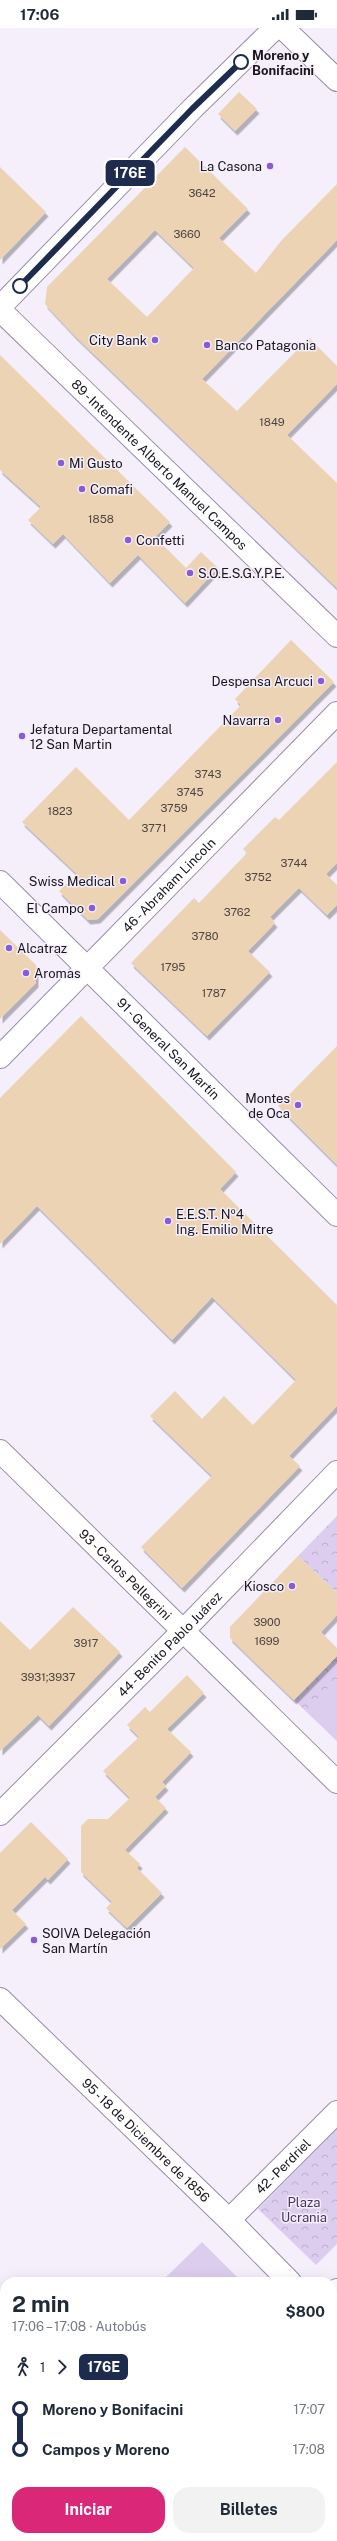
<!DOCTYPE html>
<html lang="es">
<meta charset="utf-8">
<style>
body{margin:0;font-family:"Public Sans",sans-serif;background:#f2f2f3;color:#1f2937;height:100vh;display:flex;flex-direction:column;font-size:15px;white-space:nowrap}
*{box-sizing:border-box;margin:0}
p{font-size:13px;color:#747a83}
.icon{flex:none;width:22px;height:22px;fill:none;stroke:currentColor;stroke-width:2;stroke-linecap:round;stroke-linejoin:round}
.map{position:relative;flex:1;overflow:hidden}
.drawer{position:absolute;left:0px;top:2249px;width:337px;height:264px;display:flex;flex-direction:column;background:#fff;border-radius:16px 16px 0 0;box-shadow:0 4px 16px #0002}
.drawer>*{flex:none}
.badge{padding:0 8px;border-radius:6px;font-size:14px;line-height:26px}
.map>.badge{position:absolute;translate:-50% -50%;box-shadow:0 0 0 2px #fff}
.legs{display:flex;align-items:center;gap:6px;height:44px;padding:0 12px;font-size:13px}
.legs p{margin-inline-start:auto}
.summary{display:flex;align-items:center;justify-content:space-between;height:68px;padding:0 12px}
h1{font-size:22px;font-weight:700;line-height:30px}
.action{display:flex;gap:8px;margin-top:auto;padding:8px 12px}
.action a{flex:1;height:46px;border-radius:16px;background:#db2777;color:#fff;font-size:16px;font-weight:700;line-height:46px;text-align:center}
.action a+a{background:#f2f2f3;color:#1f2937}
ul{padding:0 12px;list-style:none}
li{display:flex;align-items:center;gap:14px;height:40px;font-size:15px}
li i{display:grid;place-items:center;width:6px;height:100%;margin:0 5px;background:currentColor}
li i::after{content:'';width:10px;height:10px;margin:-5px;border:3px solid;border-radius:50%;background:#fff}
li p{margin-inline-start:auto}
li:first-child i{background:linear-gradient(#0000 50%,currentColor 0)}
li:last-child i{background:linear-gradient(currentColor 50%,#0000 0)}
.status{display:flex;justify-content:space-between;align-items:center;height:28px;padding:0 20px;background:#fff;direction:ltr}
.status svg{height:11px;fill:currentColor}
.map>svg:first-child{display:block}
.park{fill:url(#park-crowns)}
.pitch{fill:#dccdef}
.building{fill:#ebd3b3;fill-rule:evenodd;filter:url(#shadow)}
.lines{fill:none;stroke-linecap:round;stroke-linejoin:round}
.minor-casing{stroke:#988ca8;stroke-width:24}
.tertiary-casing{stroke:#988ca8;stroke-width:24}
.primary-casing{stroke:#988ca8;stroke-width:24}
.minor{stroke:#fff;stroke-width:22}
.tertiary{stroke:#fff;stroke-width:22}
.primary{stroke:#fff;stroke-width:22}
.line-1-casing{stroke:#fff;stroke-width:9}
.line-1{stroke:#1d2b4f;stroke-width:6}
.stop-1-dot{fill:#fff;stroke:#1d2b4f;stroke-width:2}
.poi-dot{fill:#895cd6;stroke:#f4effb;stroke-width:1.5}
.labels{text-anchor:middle;dominant-baseline:central;stroke-width:3;stroke-linejoin:round;paint-order:stroke}
.number-label{font-size:11px;fill:#4d4342}
.stop-label{font-size:13px;font-weight:bold;fill:#18131d;stroke:#f4effb;text-anchor:start}
.poi-label{font-size:13px;fill:#18131d;stroke:#f4effb;text-anchor:start}
.street-label{font-size:13px;fill:#18131d;stroke:#f4effb}
.park-label{font-size:13px;fill:#493361;stroke:#f4effb}
</style>
<div class="status"><b>17:06</b><svg viewBox="0 0 49 12"><path d="M0 12V9h3v3zM5 12V6h3v6zM10 12V3h3v9zM15 12V0h3v12zM26 1h20v11H26zM47 4h2v5h-2z"/></svg></div>
<div class="map">
<svg width="337" height="2513" viewBox="0 0 337 2513">
<defs>
<pattern id="park-crowns" width="20" height="18" patternUnits="userSpaceOnUse"><rect width="20" height="18" fill="#dccdef"/><path d="M2 6a3 3 0 1 1 6 0M12 15a3 3 0 1 1 6 0" fill="none" stroke="#bcafcc"/></pattern>
<filter id="shadow"><feDropShadow dx="2.5" dy="4.5" stdDeviation="0" flood-color="#0004"/></filter>
</defs>
<rect width="100%" height="100%" fill="#f4effb"/>
<!-- park -->
<path class="park" d="M337,1488V1565L298,1528Z
M337,1628V1713L294,1672Z
M337,2101V2216L316,2237L258,2181Z"/>
<!-- pitch -->
<path class="pitch" d="M337,1651V1713L306,1682Z
M202,2214L242,2254H161Z"/>
<!-- building -->
<path class="building" d="M239,64L257,81L235,103L218,86Z
M185,119L248,181L219,210L256,245L281,213L337,156V212L202,351L237,383L309,310L337,338V356L287,407L337,455V560L74,307L45,276L47,259ZM155,202L194,240L147,289L107,251Z
M0,139L46,184L0,232Z
M0,327L170,494L155,509L186,540L201,524L218,540L185,575L138,527L110,555L63,506L53,516L28,492L41,479L0,442Z
M291,612L334,654L98,891L88,892L59,863L77,846L22,794L76,739L129,792L241,677L235,671Z
M337,734V835L326,846L337,857V877L327,887L299,860L270,889L275,895L248,923L270,944L207,1008L131,935L194,870L199,875L247,825L243,821L275,789L279,792Z
M0,902L36,937V955L0,991Z
M81,988L236,1144L220,1161L337,1277V1378L289,1428L300,1438L182,1560L141,1519L212,1448L150,1388L175,1363L202,1391L224,1368L253,1397L296,1352L212,1269L172,1312L37,1178L0,1216V1070Z
M337,1018V1137L278,1078Z
M298,1528L337,1565V1587L321,1604L337,1620V1628L294,1672L230,1610V1599Z
M73,1579L120,1624L49,1698L38,1687L0,1723V1593L30,1622Z
M187,1647L204,1665L167,1701L191,1724L162,1754L166,1758L155,1769L166,1780L125,1822L140,1836L137,1840L162,1865L127,1900L106,1880L112,1874L81,1844V1798L88,1791H108L130,1770L103,1743L139,1709L127,1697L145,1679L150,1684Z
M31,1794L68,1831L48,1852L45,1849L12,1882L26,1896L0,1921V1825Z"/>
<g class="lines">
<!-- minor casing -->
<g class="minor-casing">
<g id="minor">
<path d="M283,0L337,52"/>
<path id="s1" d="M0,854L337,1187"/>
<path id="s2" d="M0,1029L337,685"/>
<path id="s3" d="M0,1423L337,1754"/>
<path id="s4" d="M0,1786L184,1602L337,1444"/>
<path id="s5" d="M0,1971L229,2192L290,2254"/>
<path id="s6" d="M229,2192L337,2084"/>
<path d="M332,2298L337,2303"/>
</g>
</g>
<!-- tertiary casing -->
<g class="tertiary-casing">
<g id="tertiary">
<path d="M0,279L192,81L275,0"/>
<path id="s7" d="M0,282L337,608"/>
</g>
</g>
<!-- primary casing -->
<g class="primary-casing">
<path id="primary" d="M332,2267L337,2262
M94,2513L99,2508"/>
</g>
<!-- minor -->
<use href="#minor" class="minor"/>
<!-- tertiary -->
<use href="#tertiary" class="tertiary"/>
<!-- primary -->
<use href="#primary" class="primary"/>
</g>
<g class="lines">
<!-- line-1 casing -->
<g class="line-1-casing">
<path id="line-1" d="M20,258L192,81L241,34"/>
</g>
<!-- line-1 -->
<use href="#line-1" class="line-1"/>
</g>
<!-- markers -->
<g class="stop-1-dot">
<circle cx="241" cy="34" r="7"/>
<circle cx="20" cy="258" r="7"/>
</g>
<g class="poi-dot">
<circle cx="270" cy="138" r="4"/>
<circle cx="155" cy="312" r="4"/>
<circle cx="207" cy="317" r="4"/>
<circle cx="61" cy="435" r="4"/>
<circle cx="82" cy="461" r="4"/>
<circle cx="128" cy="512" r="4"/>
<circle cx="190" cy="545" r="4"/>
<circle cx="321" cy="653" r="4"/>
<circle cx="278" cy="692" r="4"/>
<circle cx="22" cy="708" r="4"/>
<circle cx="123" cy="853" r="4"/>
<circle cx="92" cy="880" r="4"/>
<circle cx="9" cy="920" r="4"/>
<circle cx="26" cy="945" r="4"/>
<circle cx="298" cy="1077" r="4"/>
<circle cx="168" cy="1193" r="4"/>
<circle cx="292" cy="1558" r="4"/>
<circle cx="34" cy="1912" r="4"/>
</g>
<g class="labels">
<!-- number labels -->
<g class="number-label">
<text x="202" y="165">3642</text>
<text x="187" y="206">3660</text>
<text x="272" y="394">1849</text>
<text x="101" y="491">1858</text>
<text x="208" y="746">3743</text>
<text x="190" y="764">3745</text>
<text x="174" y="780">3759</text>
<text x="60" y="783">1823</text>
<text x="154" y="800">3771</text>
<text x="294" y="835">3744</text>
<text x="258" y="849">3752</text>
<text x="237" y="884">3762</text>
<text x="205" y="908">3780</text>
<text x="173" y="939">1795</text>
<text x="214" y="965">1787</text>
<text x="267" y="1594">3900</text>
<text x="267" y="1613">1699</text>
<text x="86" y="1615">3917</text>
<text x="48" y="1649">3931;3937</text>
</g>
<!-- stop labels -->
<g class="stop-label">
<text x="252" y="27">Moreno y<tspan x="252" dy="15">Bonifacini</tspan></text>
</g>
<!-- poi labels -->
<g class="poi-label">
<text x="262" y="138" text-anchor="end">La Casona</text>
<text x="147" y="312" text-anchor="end">City Bank</text>
<text x="215" y="317">Banco Patagonia</text>
<text x="69" y="435">Mi Gusto</text>
<text x="90" y="461">Comafi</text>
<text x="136" y="512">Confetti</text>
<text x="198" y="545">S.O.E.S.G.Y.P.E.</text>
<text x="313" y="653" text-anchor="end">Despensa Arcuci</text>
<text x="270" y="692" text-anchor="end">Navarra</text>
<text x="30" y="701">Jefatura Departamental<tspan x="30" dy="15">12 San Martin</tspan></text>
<text x="115" y="853" text-anchor="end">Swiss Medical</text>
<text x="84" y="880" text-anchor="end">El Campo</text>
<text x="17" y="920">Alcatraz</text>
<text x="34" y="945">Aromas</text>
<text x="290" y="1070" text-anchor="end">Montes<tspan x="290" dy="15">de Oca</tspan></text>
<text x="176" y="1186">E.E.S.T. Nº4<tspan x="176" dy="15">Ing. Emilio Mitre</tspan></text>
<text x="284" y="1558" text-anchor="end">Kiosco</text>
<text x="42" y="1905">SOIVA Delegación<tspan x="42" dy="15">San Martín</tspan></text>
</g>
<!-- street labels -->
<g class="street-label">
<text stroke="none"><textPath href="#s7" startOffset="222">89 - Intendente Alberto Manuel Campos</textPath></text>
<text stroke="none"><textPath href="#s2" startOffset="241">46 - Abraham Lincoln</textPath></text>
<text stroke="none"><textPath href="#s1" startOffset="237">91 - General San Martín</textPath></text>
<text stroke="none"><textPath href="#s3" startOffset="176">93 - Carlos Pellegrini</textPath></text>
<text stroke="none"><textPath href="#s4" startOffset="240">44 - Benito Pablo Juárez</textPath></text>
<text stroke="none"><textPath href="#s5" startOffset="203">95 - 18 de Diciembre de 1856</textPath></text>
<text stroke="none"><textPath href="#s6" startOffset="76">42 - Perdriel</textPath></text>
</g>
<!-- park labels -->
<g class="park-label">
<text x="304" y="2174">Plaza<tspan x="304" dy="15">Ucrania</tspan></text>
</g>
</g>
</svg>
<b class="badge" style="left:130px;top:145px;background:#1d2b4f;color:#fff">176E</b>
<section class="drawer">
<div class="summary"><div><h1>2 min</h1><p>17:06 – 17:08 · Autobús</p></div><b>$800</b></div>
<div class="legs"><svg class="icon" aria-label="walk" viewBox="0 0 24 24"><circle cx="13" cy="4" r="2"/><path d="M13 8l-2 6 4 7M11 14l-3 7M7 12l3-4h3l4 4"/></svg>1<svg class="icon" aria-label="forward" viewBox="0 0 24 24"><path d="M9 5l7 7-7 7"/></svg><b class="badge" style="background:#1d2b4f;color:#fff">176E</b></div>
<ul>
<li><i style="color:#1d2b4f"></i><b>Moreno y Bonifacini</b><p>17:07</p></li>
<li><i style="color:#1d2b4f"></i><b>Campos y Moreno</b><p>17:08</p></li>
</ul>
<div class="action"><a>Iniciar</a><a>Billetes</a></div>
</section>
</div>
